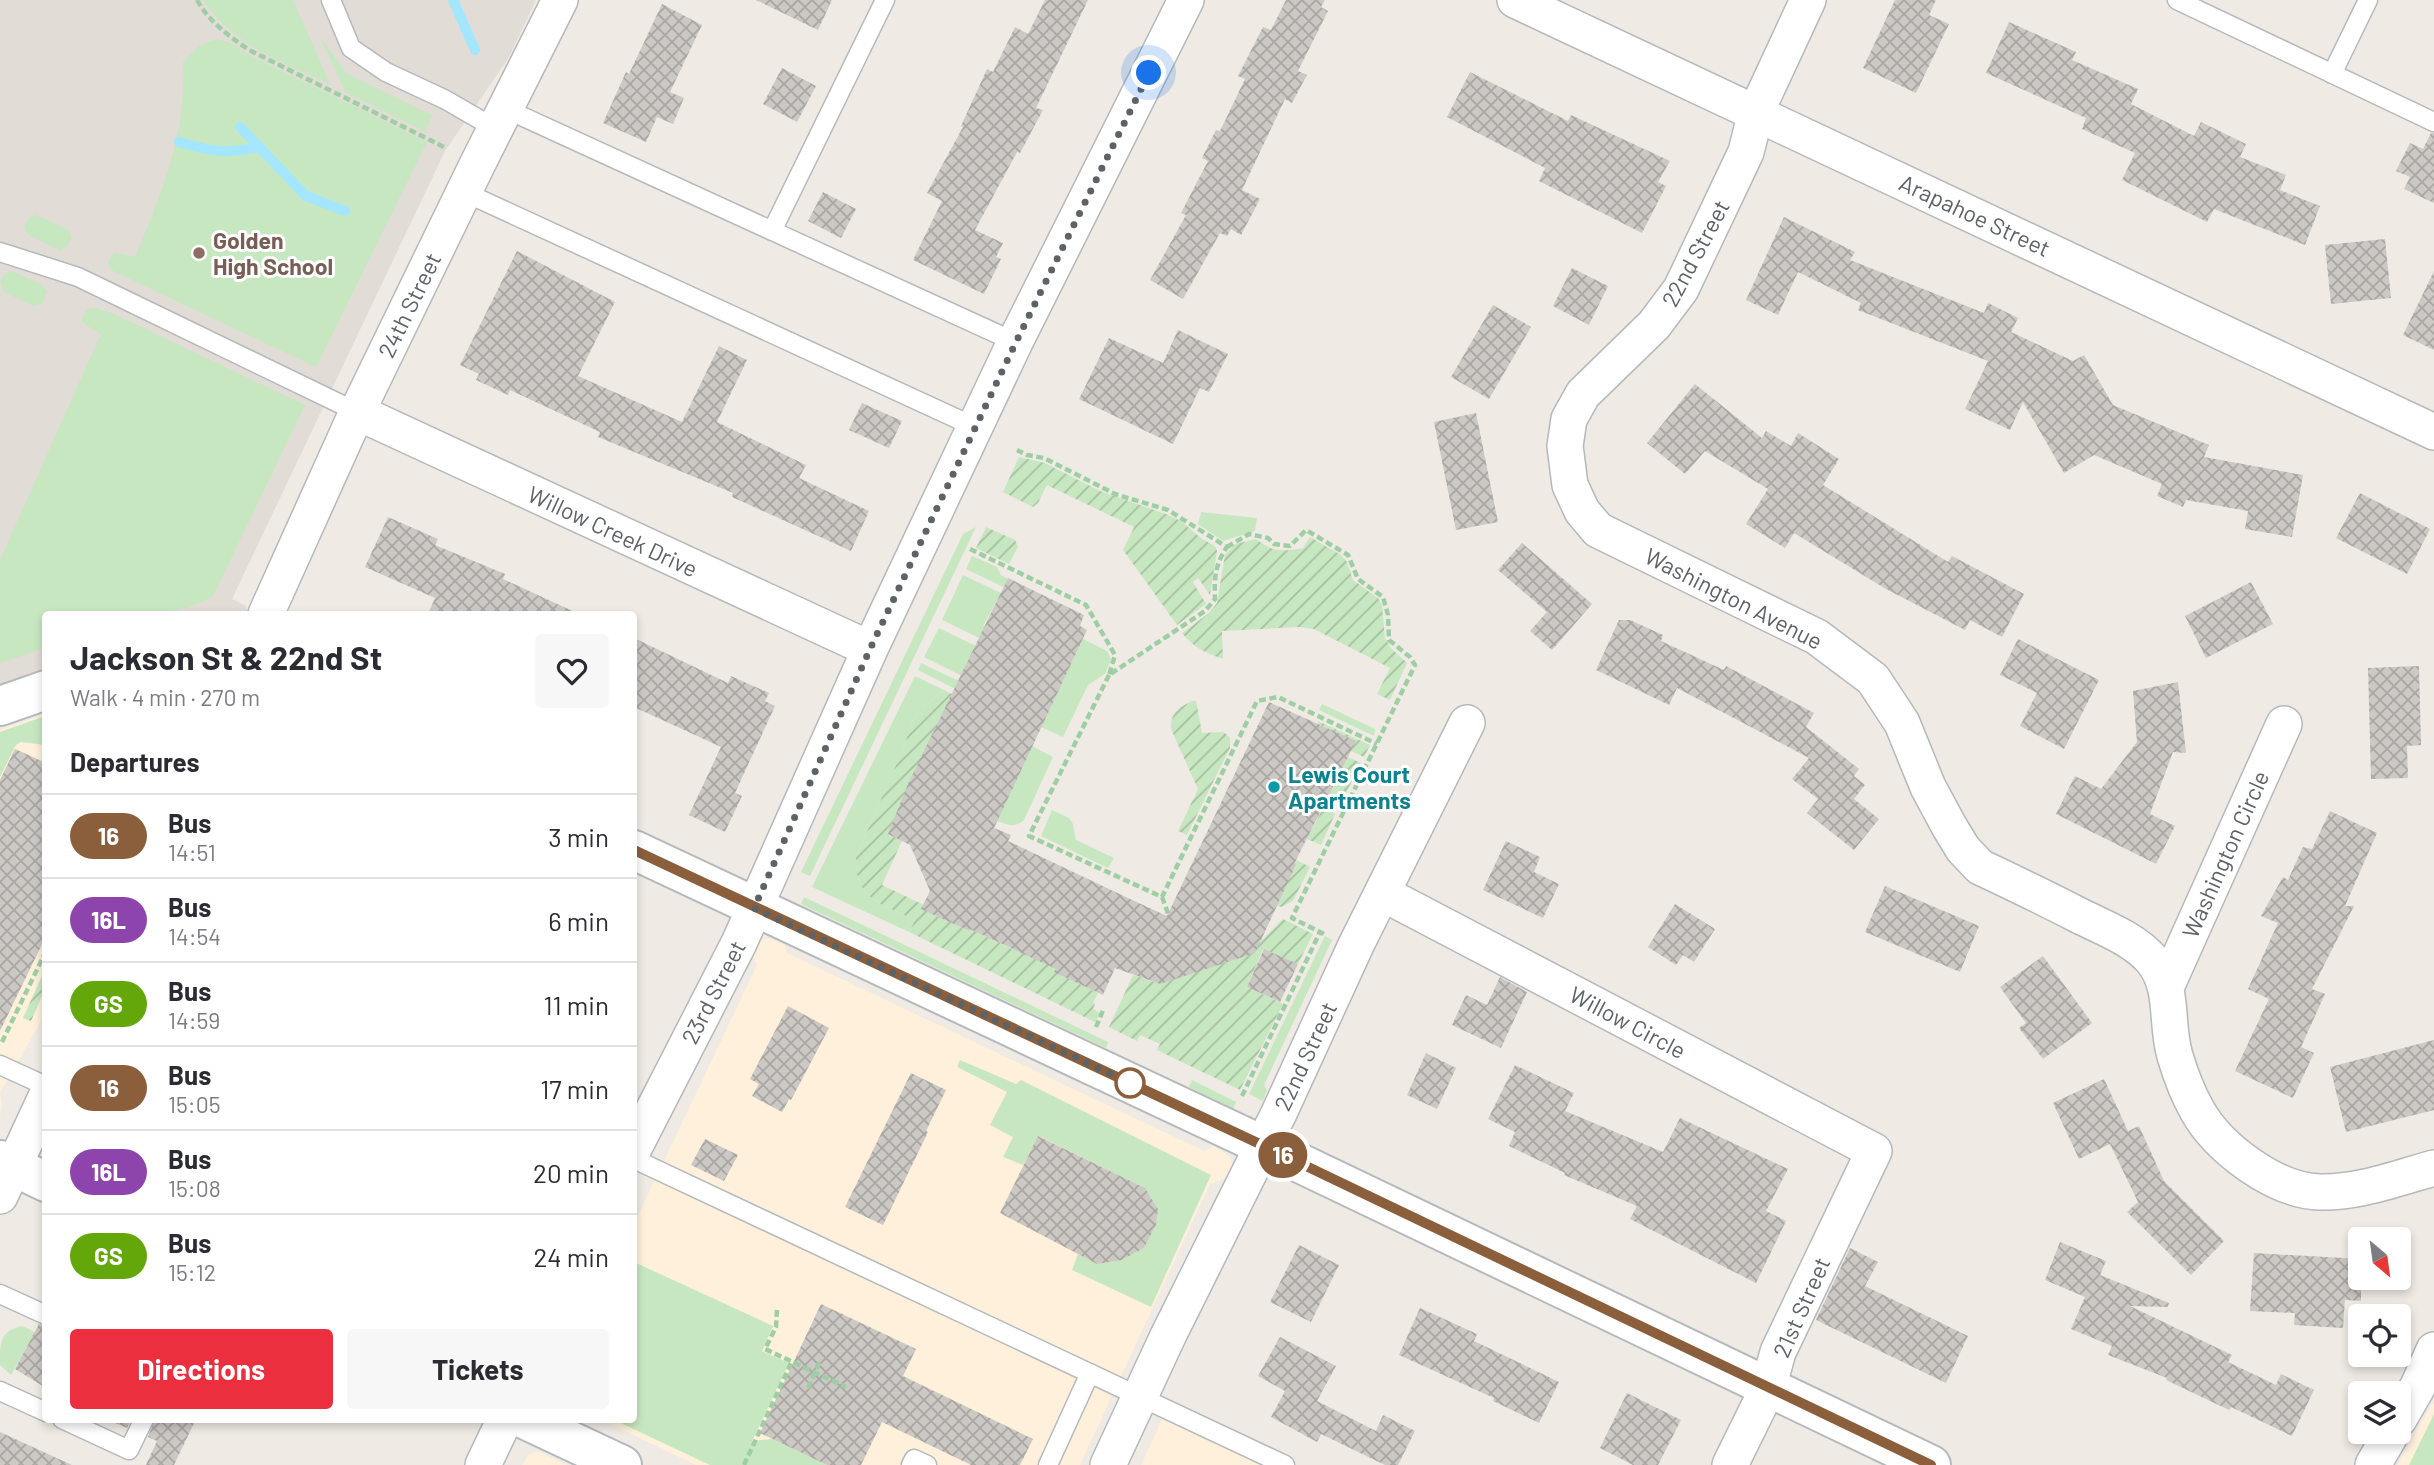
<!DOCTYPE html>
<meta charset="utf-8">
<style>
body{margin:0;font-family:Barlow,sans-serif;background:#f7f7f7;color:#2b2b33;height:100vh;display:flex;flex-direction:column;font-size:26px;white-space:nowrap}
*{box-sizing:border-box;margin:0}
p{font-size:23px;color:#7c7c81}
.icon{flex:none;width:38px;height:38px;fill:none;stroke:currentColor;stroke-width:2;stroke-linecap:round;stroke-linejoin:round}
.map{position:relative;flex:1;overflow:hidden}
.drawer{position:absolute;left:42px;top:611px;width:595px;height:812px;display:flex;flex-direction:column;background:#fff;border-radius:7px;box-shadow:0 4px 10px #0003}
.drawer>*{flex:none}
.badge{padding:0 14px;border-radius:23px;font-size:24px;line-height:46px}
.needle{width:46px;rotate:151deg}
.controls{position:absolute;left:2348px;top:1227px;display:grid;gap:14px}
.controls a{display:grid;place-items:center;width:63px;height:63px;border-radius:7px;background:#fff;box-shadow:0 4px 10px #0003;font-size:35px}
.you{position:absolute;width:35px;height:35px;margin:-18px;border:5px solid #fff;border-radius:50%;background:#1a73e8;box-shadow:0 0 0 10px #1a73e833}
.map>.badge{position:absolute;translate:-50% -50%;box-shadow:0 0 0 4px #fff}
h2{padding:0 28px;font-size:26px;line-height:63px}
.round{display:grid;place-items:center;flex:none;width:74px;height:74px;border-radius:7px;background:#f7f7f7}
.head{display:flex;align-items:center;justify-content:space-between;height:119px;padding:0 28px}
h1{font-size:33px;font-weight:700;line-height:52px}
.primary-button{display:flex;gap:14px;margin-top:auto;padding:14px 28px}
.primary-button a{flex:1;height:80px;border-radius:7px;background:#eb2f3e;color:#fff;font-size:28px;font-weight:700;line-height:80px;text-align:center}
.primary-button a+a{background:#f7f7f7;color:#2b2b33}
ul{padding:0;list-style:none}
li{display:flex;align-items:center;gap:21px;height:84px;padding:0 28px;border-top:2px solid #e1e1e2}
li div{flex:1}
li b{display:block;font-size:26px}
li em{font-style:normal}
li .badge{min-width:77px;font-weight:700;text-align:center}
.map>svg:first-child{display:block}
.commercial{fill:#fef0da}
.education{fill:#e1dcd5}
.grass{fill:#c7e7c1}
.garden{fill:url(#garden-furrows)}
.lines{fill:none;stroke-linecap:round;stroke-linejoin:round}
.stream{stroke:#a4e6ff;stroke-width:10}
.building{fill:url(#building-cross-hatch)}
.service-casing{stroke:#b5b8bc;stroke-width:21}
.minor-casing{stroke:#b5b8bc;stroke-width:38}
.secondary-casing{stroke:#b3b9bc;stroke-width:42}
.path{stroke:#9ecfa4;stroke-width:4.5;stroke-dasharray:7 3.5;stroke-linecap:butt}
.service{stroke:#fff;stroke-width:18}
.minor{stroke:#fff;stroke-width:35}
.secondary{stroke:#fff;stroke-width:38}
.line-casing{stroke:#fff;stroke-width:16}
.line{stroke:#8b5e3c;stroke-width:10}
.walk{stroke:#5c6265;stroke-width:7;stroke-dasharray:0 12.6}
.education-dot{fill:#8d6e63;stroke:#fff;stroke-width:2.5}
.culture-dot{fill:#0f9aa8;stroke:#fff;stroke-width:2.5}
.stop-dot{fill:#fff;stroke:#8b5e3c;stroke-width:3.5}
.labels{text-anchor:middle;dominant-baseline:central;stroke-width:6;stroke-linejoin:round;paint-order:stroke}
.street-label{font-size:23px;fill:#5c6265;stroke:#fff}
.education-label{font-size:23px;font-weight:bold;fill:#785e54;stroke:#fff;text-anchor:start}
.culture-label{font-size:23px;font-weight:bold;fill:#0d838f;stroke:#fff;text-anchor:start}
</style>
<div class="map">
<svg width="2434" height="1465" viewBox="0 0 2434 1465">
<defs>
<pattern id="garden-furrows" width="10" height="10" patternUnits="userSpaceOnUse" patternTransform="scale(1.75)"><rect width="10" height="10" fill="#c7e7c1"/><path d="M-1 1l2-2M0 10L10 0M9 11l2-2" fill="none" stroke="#a5bfa0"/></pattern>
<pattern id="building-cross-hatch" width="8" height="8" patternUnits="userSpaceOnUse" patternTransform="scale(1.75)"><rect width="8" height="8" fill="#ccc8c4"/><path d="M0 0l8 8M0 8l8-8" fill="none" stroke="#a9a6a3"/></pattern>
</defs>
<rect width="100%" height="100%" fill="#efebe4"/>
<!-- commercial -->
<path class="commercial" d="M45,714L46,997L43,1002L45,1014L0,1093L2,1105L0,1116V730Z
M769,938L785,945L787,953L1204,1151L1214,1146L1229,1156L1232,1164L1230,1172L1226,1178L1210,1184L1080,1465H696L600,1419H634V1224L757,965L752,954L758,941Z
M2432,1404H2434V1465H2398Z
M1167,1409L1285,1465H1141Z
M535,1452H540L567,1465H522L529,1454Z"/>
<!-- education -->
<path class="education" d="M0,0H536L509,57L445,151L232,599L245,605L247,609L245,614H46L45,670L0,685Z"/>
<!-- grass -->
<path class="grass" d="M203,0H293L330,84C284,63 232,45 203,0Z
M320,37L347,74L432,115L426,132L345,92Z
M217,39L233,44L249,55L427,142L316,367L113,271L108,265L109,259L115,252L135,257C161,195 188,131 183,62L200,45Z
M36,215L69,230L72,238L68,245L60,251L27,234L24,226L30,217Z
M12,271L42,285L47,292L43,303L34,306L4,292L0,282L4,275Z
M89,308H96L114,314L305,405L213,596C173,622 93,614 46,614L45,648L0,663V560L99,338L102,335L82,322L83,315Z
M1201,512L1257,518L1255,531L1223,541L1198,524Z
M976,527L810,876L801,872L963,534Z
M972,556L997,567L1001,575L1008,579L1003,587L966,569Z
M963,575L1001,593L983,626L994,631L979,638L942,620Z
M939,628L976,646L970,680L924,657Z
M1083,639L1107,651L1111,659L1105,674L1088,685L1063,737L1041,727Z
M921,663L967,685L963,693L918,670Z
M915,676L944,690L919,710L911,723L905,744L856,857C854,900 882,904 915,920L909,932L812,887Z
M1322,704L1375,729L1374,736L1319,710Z
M45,716V745L21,742L16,745L0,777V732Z
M1022,741L1053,757L1024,820C1015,828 1008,825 997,821Z
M1052,810C1074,820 1072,817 1076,840L1114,858L1108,868L1041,836Z
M804,897L1108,1042L1106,1048L801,904Z
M1325,936L1332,940L1264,1085L1267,1090L1263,1101L1249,1094Z
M960,1060L1016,1084L1021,1080L1211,1175L1151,1307L1072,1270L1078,1254L1097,1264L1122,1260L1144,1248L1156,1225L1158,1209L1145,1188L1039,1136L1023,1165L1003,1157L1013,1137L990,1125L1007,1092L957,1067Z
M1192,1080L1236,1102L1233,1109L1189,1087Z
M634,1262L773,1326L762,1351L789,1363L752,1441L772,1439L827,1465H845H710L612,1419H634Z
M22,1326L35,1332L11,1375L0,1365C0,1342 0,1331 22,1326Z
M2434,1414V1465H2409Z"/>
<!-- garden -->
<path class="garden" d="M1019,457L1045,463L1100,491L1166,514L1181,521L1202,539L1215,546L1217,551L1210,595L1198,578L1193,582L1206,604L1177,625L1123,550L1134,527L1047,485L1038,503L1033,507L1003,492Z
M986,527L1015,540L1018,547L1009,564L976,548Z
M1310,537L1341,555L1347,562L1353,580L1378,598L1382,605L1385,638L1391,648L1407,663L1390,700L1377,694L1390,668L1314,629L1299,627L1222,631L1223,659C1206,653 1194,648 1182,633L1209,613L1217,603L1225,555L1235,544L1256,539C1273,552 1281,552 1303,548Z
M944,690L960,698L888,834L902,841L882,885L924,905L922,909L968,931L974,919L983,935L1012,949L1059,961L1055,972L1098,993L1093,1003L1095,1004L1093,1009L1100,1013L1095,1022L909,932L915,920C882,904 854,900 856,857L905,744L911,723L919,710Z
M1192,701H1196L1202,733L1224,732L1230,738V748L1187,835L1178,831L1198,789L1171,729C1170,713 1178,708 1192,701Z
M1318,721L1370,745L1364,757L1351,751L1355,741L1318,724Z
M1348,757L1361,763L1339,807L1315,796L1321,784L1333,788Z
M1323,808L1335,814L1321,845L1298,835L1301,829L1310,833Z
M1288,856L1310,867L1293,901L1281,907L1268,902L1281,895L1296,866L1286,860Z
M1283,919L1313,934L1298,964L1263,949L1247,987L1283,1004L1240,1090L1157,1050L1160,1044L1140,1035L1137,1041L1109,1027L1133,975L1160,984L1259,943Z
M45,969V989L31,1021L23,1018Z"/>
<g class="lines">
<!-- stream -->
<path class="stream" d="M453,0L475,50
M240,127L306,196L345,211
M179,142C213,152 225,154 260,147"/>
</g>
<!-- building -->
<path class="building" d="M756,0H832L818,30Z
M1045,0H1088L1036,108L1043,110L1020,153L1017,152L975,230L1003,243L996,257L1001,259L984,294L913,260L942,201L927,193L963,127L961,126L987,69L993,72L1015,27L1028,34Z
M1286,0H1325L1321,7L1328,11L1298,71L1307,75L1292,103L1285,99L1242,190L1260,199L1241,235L1231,229L1227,236L1220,233L1183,299L1150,280L1186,215L1181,213L1208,161L1202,158L1216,130L1220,131L1245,79L1238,76L1263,27L1271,30Z
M1895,0H1936L1929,15L1949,24L1916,93L1863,68Z
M662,4L702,25L670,92L684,98L673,124L657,117L646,142L603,123L626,72L629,74Z
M2009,22L2076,52L2072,60L2138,89L2131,104L2194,136L2201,122L2246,144L2240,157L2286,175L2280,190L2320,206L2305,245L2214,209L2207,222L2122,180L2135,153L2082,129L2086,118L1986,73Z
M782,68L816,86L797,122L763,104Z
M1470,72L1568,121L1571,115L1670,161L1658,182L1666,186L1642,233L1539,181L1545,168L1447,117Z
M2431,133H2434V203L2404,189L2410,177L2396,171L2410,143L2423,149Z
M823,192L856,209L841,238L808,221Z
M1784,217L1855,252L1850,260L1984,313L1988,303L2018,318L2011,332L2073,361L2084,355L2113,405L2209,445L2204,457L2303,475L2292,537L2245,529L2248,511L2186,500L2183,507L2157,496L2162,484L2094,455L2064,473L2023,402L2010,430L1965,409L1988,361L1858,310L1861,303L1798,272L1778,315L1746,300Z
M2385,239L2391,298L2331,304L2325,245Z
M517,251L615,302L578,376L682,422L719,346L747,360L717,422L806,465L799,478L869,511L851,551L732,497L733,493L598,437L600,432L510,390L508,395L476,380L479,374L460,365Z
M1572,268L1608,286L1589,325L1553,306Z
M2434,271V350L2403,335Z
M1493,305L1531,327L1489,399L1451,377Z
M1178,330L1228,354L1209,392L1200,388L1173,444L1079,399L1109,338L1163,363Z
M1695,384L1762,438L1766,431L1791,446L1798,433L1839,459L1823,485L1948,562L1952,556L2024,594L2002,637L1970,620L1965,630L1886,589L1794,533L1785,548L1746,524L1768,489L1705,451L1685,474L1647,443Z
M862,403L902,421L889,448L849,430Z
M1476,413L1498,522L1456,530L1434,422Z
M2360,493L2430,529L2407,574L2336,538Z
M388,517L438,539L435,545L505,574L503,579L579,614H428L435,598L365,567Z
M1522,543L1592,604L1552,650L1530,631L1547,612L1498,570Z
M1008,578L1084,615L1080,626L1087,630L994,828L1011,835L1008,841L1130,899L1167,916L1269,702L1356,741L1294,864L1296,865L1255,953L1160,984L1115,968L1103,995L1054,972L1056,969L970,929L969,931L921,909L930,891L910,845L888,834L908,784Z
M2251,582L2273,624L2206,658L2185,616Z
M1619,620H1630L1663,635L1661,641L1724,670L1726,666L1814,713L1806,727L1859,769L1854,776L1865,785L1854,799L1879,819L1854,850L1807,813L1818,799L1792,779L1809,758L1677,688L1669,705L1596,670Z
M634,638L728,683L731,676L769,693L765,701L775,706L735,793L742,796L725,832L689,815L721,747L634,707Z
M2018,639L2099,680L2064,749L2020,726L2037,693L2000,675Z
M2419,666L2421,745L2407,746L2408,778L2371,779L2368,668Z
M2178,682L2186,753L2173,752L2150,814L2175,826L2156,864L2056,814L2075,776L2101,789L2137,742L2133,691Z
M15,749L46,763V936L0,1031V780Z
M2330,811L2377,833L2345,906H2354L2312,989L2325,994L2301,1047L2314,1053L2293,1098L2235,1071L2269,999L2248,989L2278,923L2261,916L2283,877L2288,880L2303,847L2312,849Z
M1506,841L1540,857L1534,872L1559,884L1543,918L1483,890Z
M1885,886L1979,926L1960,972L1865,932Z
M1675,904L1715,929L1694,962L1683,955L1676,965L1648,947Z
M1264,949L1298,964L1280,1002L1247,987Z
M2043,956L2092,1023L2043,1059L2019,1028L2026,1023L2000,987Z
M1500,977L1527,992L1501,1048L1452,1025L1466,995L1487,1005Z
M788,1006L829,1028L791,1100L789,1099L782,1112L752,1096L759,1084L750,1079Z
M2434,1040V1110L2346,1132L2330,1067Z
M1426,1053L1456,1068L1437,1109L1407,1095Z
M1515,1065L1574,1093L1565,1111L1663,1152L1680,1118L1788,1169L1766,1211L1786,1221L1756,1283L1630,1219L1637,1206L1564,1175L1565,1173L1509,1146L1515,1132L1488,1119Z
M911,1073L946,1090L926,1131L928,1132L883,1225L845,1207Z
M2104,1079L2128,1131L2139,1126L2164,1181L2224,1241L2191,1275L2127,1212L2138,1202L2110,1144L2079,1159L2053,1103Z
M1038,1136L1145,1188L1158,1209L1156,1225L1144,1248L1122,1260L1097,1264L1000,1213Z
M705,1139L738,1155L724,1181L691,1165Z
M2060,1242L2106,1261L2100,1275L2169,1303L2168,1307L2130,1306L2232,1355L2228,1362L2276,1385L2281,1374L2314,1390L2292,1436L2231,1407L2229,1410L2166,1380L2167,1378L2108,1355L2112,1346L2071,1329L2085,1297L2045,1280Z
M1299,1245L1339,1265L1311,1322L1270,1302Z
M1850,1248L1878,1262L1865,1286L1968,1336L1946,1383L1816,1320Z
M2254,1253L2361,1259V1301L2345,1300L2343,1328L2294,1325L2295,1313L2250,1311Z
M821,1304L916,1349L903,1376L1033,1439L1020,1465H971L882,1422L861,1465H827L760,1433Z
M1420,1308L1477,1334L1474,1341L1559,1382L1539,1423L1493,1401L1494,1398L1399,1355Z
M39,1324L46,1326V1388L15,1369Z
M1280,1337L1336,1366L1317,1401L1376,1431L1383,1415L1415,1431L1398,1465H1385L1321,1434L1317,1442L1271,1417L1285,1391L1258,1376Z
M1627,1393L1681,1420L1658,1465H1633L1600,1448Z
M106,1419H131L127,1428Z
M155,1419H196L174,1465H146L157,1441L148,1437Z
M0,1432L72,1465H0Z"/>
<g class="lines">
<!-- service casing -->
<g class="service-casing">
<path id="service" d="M331,0L351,48L386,72L446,100L496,129
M2177,0L2434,122
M2332,74L2368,0
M506,109L1015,342
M464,192L975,427
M772,231L885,0
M0,252L78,277L357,412
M0,1065L46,1086
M634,1159L1285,1465
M0,1294L46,1315
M0,1391L46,1412
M62,1419L129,1450L144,1419
M911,1465L914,1459L927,1465
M1048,1465L1090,1373"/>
</g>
<!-- minor casing -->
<g class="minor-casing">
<path id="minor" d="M1515,0L2434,432
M1808,0L1756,112L1746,152L1681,289L1654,325L1583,394L1569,419L1565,446L1570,485L1582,511L1598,530L1817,637L1873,679L1902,723L1928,787L1949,826L1963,849L1980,867C2014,883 2047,899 2080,916C2104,928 2134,939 2152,960C2175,988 2165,1023 2175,1056C2180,1073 2188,1094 2197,1110C2218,1148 2275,1191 2320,1192C2359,1193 2397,1178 2434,1168
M357,412L870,649
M266,614L357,412L478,163L560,0
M1382,893L1874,1151L1778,1352L1768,1388L1730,1465
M2167,985L2284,724
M634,1148L739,943L870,649L1015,342L1186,0
M0,1196L46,1097
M2399,1419L2418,1386L2434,1350
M483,1465L505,1419
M1108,1465L1168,1336L1279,1113L1356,945L1467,723
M2373,1465L2392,1432"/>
</g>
<!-- secondary casing -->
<g class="secondary-casing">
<path id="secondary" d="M0,706L46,690
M634,850L1262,1145L1931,1465
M0,1160L46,1182
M524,1419L622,1465"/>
</g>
<!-- path -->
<path class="path" d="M197,0C210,23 228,35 249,50L446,148
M1227,547L1249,534L1268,538L1274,544L1290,546L1306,530L1348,555L1358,579L1383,597L1388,615L1389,640L1410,657L1415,665L1292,918L1326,935
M970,549L1086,605L1115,655L1109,675L1205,611L1215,599C1214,579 1215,564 1227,547L1168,510L1115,494L1044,458L1027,455L1017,450
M1109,675L1029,836L1162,897L1257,701L1278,697L1377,744
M1162,897L1169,916
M1096,1027L1104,1008
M2,1042L46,951
M1242,1096L1320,932
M777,1310L776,1327L765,1349L846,1387
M808,1388L821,1359
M744,1465L792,1361"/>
<!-- service -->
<use href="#service" class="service"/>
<!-- minor -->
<use href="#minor" class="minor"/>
<!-- secondary -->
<use href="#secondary" class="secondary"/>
</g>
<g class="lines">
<!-- line casing -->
<g class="line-casing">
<path id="line" d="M634,850L1262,1145L1931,1465"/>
</g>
<!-- line -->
<use href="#line" class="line"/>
<!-- walk -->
<path class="walk" d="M1130,1083L1137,1086L754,908L870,649L1016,342L1149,73"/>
</g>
<!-- markers -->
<circle class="education-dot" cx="199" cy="253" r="7"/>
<circle class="culture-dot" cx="1274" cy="787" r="7"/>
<circle class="stop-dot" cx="1130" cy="1083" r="14"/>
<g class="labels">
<!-- street labels -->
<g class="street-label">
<text transform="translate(1975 215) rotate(25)">Arapahoe Street</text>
<text transform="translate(1695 253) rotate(-62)">22nd Street</text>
<text transform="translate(409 305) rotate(-64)">24th Street</text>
<text transform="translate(613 531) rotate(25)">Willow Creek Drive</text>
<text transform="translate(1734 598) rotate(27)">Washington Avenue</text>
<text transform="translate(2225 854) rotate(-66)">Washington Circle</text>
<text transform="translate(713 992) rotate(-63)">23rd Street</text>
<text transform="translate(1628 1022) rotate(28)">Willow Circle</text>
<text transform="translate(1305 1056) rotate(-65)">22nd Street</text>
<text transform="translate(1801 1307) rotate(-66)">21st Street</text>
</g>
<!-- education labels -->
<g class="education-label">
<text x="213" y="240">Golden<tspan x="213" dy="26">High School</tspan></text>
</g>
<!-- culture labels -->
<g class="culture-label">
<text x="1288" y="774">Lewis Court<tspan x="1288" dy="26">Apartments</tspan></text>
</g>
</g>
</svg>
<div class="controls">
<a><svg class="needle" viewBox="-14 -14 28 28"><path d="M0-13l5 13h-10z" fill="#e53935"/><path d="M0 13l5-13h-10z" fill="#7c7c81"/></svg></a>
<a><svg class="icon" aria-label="locate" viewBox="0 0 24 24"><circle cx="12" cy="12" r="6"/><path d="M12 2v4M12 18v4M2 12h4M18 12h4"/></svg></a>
<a><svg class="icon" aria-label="layers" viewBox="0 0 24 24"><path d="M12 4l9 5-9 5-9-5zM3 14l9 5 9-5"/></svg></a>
</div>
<div class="you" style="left:1149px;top:73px"></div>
<b class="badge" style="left:1283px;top:1155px;background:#8b5e3c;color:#fff">16</b>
<section class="drawer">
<div class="head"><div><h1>Jackson St &amp; 22nd St</h1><p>Walk · 4 min · 270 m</p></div><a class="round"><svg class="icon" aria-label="heart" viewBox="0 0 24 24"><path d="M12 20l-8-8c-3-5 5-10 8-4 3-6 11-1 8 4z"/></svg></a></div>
<h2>Departures</h2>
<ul>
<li><span class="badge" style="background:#8b5e3c;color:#fff">16</span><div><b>Bus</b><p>14:51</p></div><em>3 min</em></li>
<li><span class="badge" style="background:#8e44ad;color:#fff">16L</span><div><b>Bus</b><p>14:54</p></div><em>6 min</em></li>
<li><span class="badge" style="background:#64a70b;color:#fff">GS</span><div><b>Bus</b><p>14:59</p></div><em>11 min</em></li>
<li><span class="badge" style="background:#8b5e3c;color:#fff">16</span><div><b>Bus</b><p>15:05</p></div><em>17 min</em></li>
<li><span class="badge" style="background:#8e44ad;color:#fff">16L</span><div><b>Bus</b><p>15:08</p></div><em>20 min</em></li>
<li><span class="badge" style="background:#64a70b;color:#fff">GS</span><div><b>Bus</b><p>15:12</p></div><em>24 min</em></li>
</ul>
<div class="primary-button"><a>Directions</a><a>Tickets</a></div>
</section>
</div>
